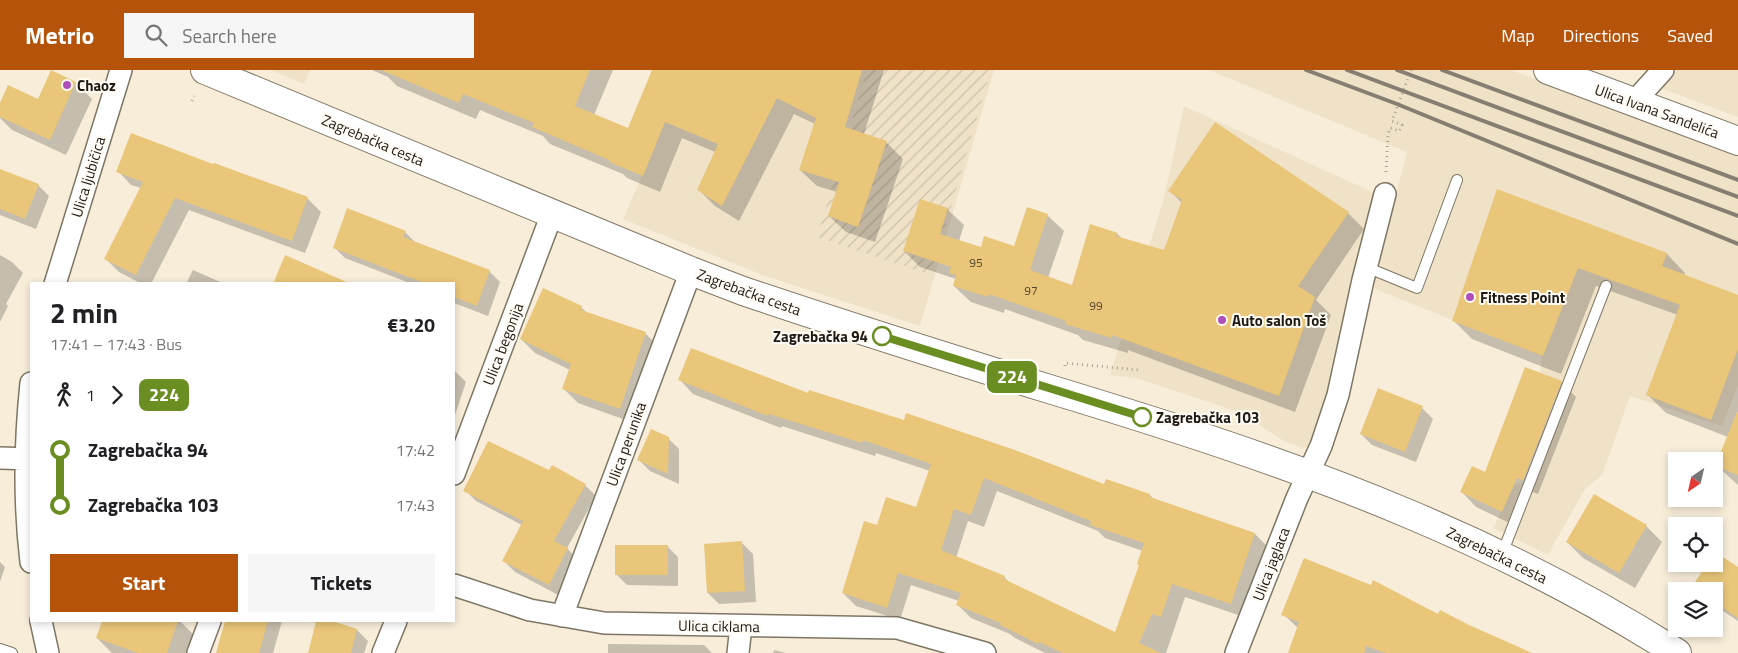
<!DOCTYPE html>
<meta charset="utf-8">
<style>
body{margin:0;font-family:"Titillium Web",sans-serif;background:#f6f6f6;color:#202124;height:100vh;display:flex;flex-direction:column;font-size:19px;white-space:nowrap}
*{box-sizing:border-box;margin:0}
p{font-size:16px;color:#757577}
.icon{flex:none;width:28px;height:28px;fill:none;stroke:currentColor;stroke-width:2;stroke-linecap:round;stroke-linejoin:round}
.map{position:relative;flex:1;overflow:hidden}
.drawer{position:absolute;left:30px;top:212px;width:425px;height:340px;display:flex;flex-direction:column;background:#fff;border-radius:0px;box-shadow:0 2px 8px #0003}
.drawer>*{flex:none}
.badge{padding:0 10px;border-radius:8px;font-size:18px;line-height:32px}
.needle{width:32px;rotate:214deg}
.buttons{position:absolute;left:1668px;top:382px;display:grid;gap:10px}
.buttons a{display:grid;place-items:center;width:55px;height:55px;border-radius:0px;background:#fff;box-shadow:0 2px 8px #0003;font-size:25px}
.map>.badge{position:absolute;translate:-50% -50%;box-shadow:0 0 0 2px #fff}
.legs{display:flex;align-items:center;gap:8px;height:55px;padding:0 20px;font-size:16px}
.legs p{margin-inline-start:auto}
.summary{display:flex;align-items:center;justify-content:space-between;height:85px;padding:0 20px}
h1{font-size:28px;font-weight:700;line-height:38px}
.action{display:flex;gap:10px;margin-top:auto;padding:10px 20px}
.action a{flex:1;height:58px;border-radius:0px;background:#b45309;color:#fff;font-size:20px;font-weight:700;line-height:58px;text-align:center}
.action a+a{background:#f6f6f6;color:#202124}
ul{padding:0 20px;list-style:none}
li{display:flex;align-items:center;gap:18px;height:55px;font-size:19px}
li i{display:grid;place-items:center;width:8px;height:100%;margin:0 6px;background:currentColor}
li i::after{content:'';width:12px;height:12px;margin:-6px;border:4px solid;border-radius:50%;background:#fff}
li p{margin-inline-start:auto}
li:first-child i{background:linear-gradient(#0000 50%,currentColor 0)}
li:last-child i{background:linear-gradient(currentColor 50%,#0000 0)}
header{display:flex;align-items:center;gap:30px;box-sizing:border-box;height:70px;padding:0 25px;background:#b45309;color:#fff}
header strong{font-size:24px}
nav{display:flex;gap:28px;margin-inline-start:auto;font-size:18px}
.search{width:350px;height:45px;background:#f6f6f6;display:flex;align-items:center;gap:12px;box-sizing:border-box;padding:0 18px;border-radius:0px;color:#757577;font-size:19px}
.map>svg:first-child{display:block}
.built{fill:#efe2c7}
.industrial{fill:url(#industrial-furrows)}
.shadow{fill:#0003;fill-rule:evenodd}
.building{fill:#e9c67a;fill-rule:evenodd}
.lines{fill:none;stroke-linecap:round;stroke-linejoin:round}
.lane-casing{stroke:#7e7664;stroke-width:12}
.street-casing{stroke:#7e7664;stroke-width:24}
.secondary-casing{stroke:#7e7664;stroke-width:30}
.path{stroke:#aba393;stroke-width:3;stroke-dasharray:1 4;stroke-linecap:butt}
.lane{stroke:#fff;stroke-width:10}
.street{stroke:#fff;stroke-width:21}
.secondary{stroke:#fff;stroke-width:28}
.rail{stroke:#857e71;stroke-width:4}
.line-1-casing{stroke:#fff;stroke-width:11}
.line-1{stroke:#6b8e23;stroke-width:8}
.poi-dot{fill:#ad50ba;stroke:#fffbf3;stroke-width:2}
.stop-1-dot{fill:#fff;stroke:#6b8e23;stroke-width:2.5}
.labels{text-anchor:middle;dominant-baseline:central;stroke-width:4;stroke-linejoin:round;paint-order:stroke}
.number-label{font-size:12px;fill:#51452d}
.poi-label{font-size:15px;font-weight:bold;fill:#1e1a13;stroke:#fffbf3;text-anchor:start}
.street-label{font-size:15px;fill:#1e1a13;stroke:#fffbf3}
.stop-label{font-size:15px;font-weight:bold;fill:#1e1a13;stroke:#fffbf3;text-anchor:end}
</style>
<header>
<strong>Metrio</strong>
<div class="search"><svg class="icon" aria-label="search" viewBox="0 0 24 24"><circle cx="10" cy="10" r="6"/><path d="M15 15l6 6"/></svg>Search here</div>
<nav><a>Map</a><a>Directions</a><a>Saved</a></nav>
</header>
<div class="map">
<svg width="1738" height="583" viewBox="0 0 1738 583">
<defs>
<pattern id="industrial-furrows" width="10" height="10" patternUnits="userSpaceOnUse" patternTransform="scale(1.25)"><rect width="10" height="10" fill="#efe2c7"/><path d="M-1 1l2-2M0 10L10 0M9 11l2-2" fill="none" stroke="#ccc1aa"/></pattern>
</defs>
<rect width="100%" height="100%" fill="#f7edd9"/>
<!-- built -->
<path class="built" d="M271,0H310L304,14Z
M687,0H994L920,256L765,206L623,149L651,86L663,51Z
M1209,0H1511L1738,84V315L1722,356L1630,326L1602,405L1584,420L1548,485L1493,458L1514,415L1527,411L1564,312L1540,303L1542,286L1355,211L1318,367L1312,376L1302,378L1284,371L1239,342L1136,308L1110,305L1164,128L1184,36L1394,132L1407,82Z
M1677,0H1738V47L1661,18Z"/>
<!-- industrial -->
<path class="industrial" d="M867,0H991L931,205L817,167Z"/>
<!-- shadow -->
<path class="shadow" d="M372,0H613L594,45L628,60L663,0H884L864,64L886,72L903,89L875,172L846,162L829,146L837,122L817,116L800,100L815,54L794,44L739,151L715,136L698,119L715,82L682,68L660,122L627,108L623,104L550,74L543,66L480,40L476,49L397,16L388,7Z
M52,2L76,13L92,29L66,85L12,60L0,48V36L39,30Z
M214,96L307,128L321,142L305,183L189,140L151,214H142L119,202L106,189L141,118L131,115L118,101Z
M0,100L38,115L49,126L36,159L0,145Z
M1170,121L1348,143L1364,159L1316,230L1331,245L1295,342L1128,280V283L1083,270L1078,265L1005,239L1004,243L971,232L954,216L956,209L920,197L904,181L947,139L964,155L959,171L982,178L1015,177L1047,145L1064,161L1048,208L1073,217L1117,164L1123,169L1164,181L1182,133Z
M1498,121L1667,184L1685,203L1684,206L1738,226V415L1717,396L1728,367L1666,343L1647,324L1678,245L1596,216L1561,304L1472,269L1453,250Z
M405,162L416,173L489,201L500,212L488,246L454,233V214H412L345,188L334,177Z
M0,185L12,192L23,203L6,234L8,236L0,252Z
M193,200L225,214H186Z
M581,237L588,244L646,264L660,278L634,353L578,333L564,319L570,300L535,283L521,269Z
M454,300L466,312L454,348Z
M680,310L809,325L1105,416L1150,425L1154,430L1255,464L1268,477L1244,547L1185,527L1166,583H1045L1015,568L1010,564L971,548L957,534L959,531L911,515L900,550L856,536L843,523L878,456L917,438L930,401L876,383L875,386L782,356L781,358L693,324ZM997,421L1098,461L1105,468L1143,481L1140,495L1116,564L1010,513L1004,507L956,488L968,451L984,457Z
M1561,312L1576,327L1538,424L1532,422L1516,456L1476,437L1462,422L1486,404Z
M1422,338L1433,349L1416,392L1372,375L1361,364Z
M668,368L679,379V414L650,401L639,390Z
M549,402L585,415L596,426L567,478L578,490L560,526L515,502L504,491L522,455L476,431L465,420Z
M1646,456L1662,472L1635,518L1583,488L1567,472Z
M742,473L753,484L756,532L719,534L708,523Z
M667,476L678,487V516L627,515L616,504Z
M1716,483L1738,498V551L1714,535V521H1698L1694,517L1709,494H1714V486Z
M0,492L5,497L0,512Z
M1283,544L1439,545L1527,583H1290L1298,558Z
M103,551H180L194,565L188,583H112L97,568Z
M226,551H282L273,583H218Z
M357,560L368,571L364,583H309Z
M608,574L704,575L712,583H608Z
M774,580L786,583H773Z"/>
<!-- building -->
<path class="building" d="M51,0L76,12L50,70L0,47V33L8,15L38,29Z
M381,0H590L575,36L628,58L652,0H862L845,57L887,71L858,157L828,146L839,112L799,100L816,48L777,28L722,136L697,120L718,74L665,52L643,106L609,92V90L532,57L534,53L463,24L459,33Z
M1215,52L1349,142L1298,216L1315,227L1279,326L1112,265L1111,268L1065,254L1066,251L989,224L988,227L953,216L956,205L949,203L951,197L903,181L920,129L948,138L940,164L981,177L984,166L1014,176L1027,137L1048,144L1030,200L1072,215L1090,154L1118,163L1116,166L1164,180L1182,130L1168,121Z
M131,63L213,94L214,93L308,127L292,171L175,128L136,205L104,189L143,112L116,102Z
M0,99L39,114L25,149L0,139Z
M1497,119L1667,183L1662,196L1738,225V279L1711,350L1646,325L1680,235L1578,198L1543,286L1452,251Z
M347,138L406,161L403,167L490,200L477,236L454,227V214H427L333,178Z
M285,185L351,214H273Z
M543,218L582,236L581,240L646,262L620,339L562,319L571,294L520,269Z
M691,278L808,323L809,320L904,350L906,343L1015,380L1104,414L1106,409L1150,424V427L1255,463L1231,534L1172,514L1161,547L1152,544L1139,573L1161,583H1063L1039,572L1038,574L1000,555L1001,553L956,535L961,523L898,503L887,538L842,523L864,451L877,455L886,427L916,437L931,394L863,370L862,373L769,344L768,346L678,310ZM984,408L1091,451L1090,455L1144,473L1137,494L1139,495L1115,562L1004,509L1005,506L941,480L954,439L971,445Z
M1525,297L1562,311L1523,410L1517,408L1502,442L1460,422L1472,396L1485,402Z
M1378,318L1423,336L1405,382L1360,364Z
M1737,342H1738V405L1715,396Z
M651,359L669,367L668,404L637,390Z
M488,371L549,400L552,395L586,414L554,471L568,478L549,515L502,491L523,451L463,421Z
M1594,424L1647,455L1619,503L1566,472Z
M742,471L745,521L707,523L704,474Z
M615,475H668V505H615Z
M1715,482L1738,497V548L1714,532V521H1689L1707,494H1714Z
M1304,488L1371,515L1373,510L1438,544L1440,540L1469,555L1532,583H1386L1366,576L1364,583H1288L1299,552L1281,545Z
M102,551H178L167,583H138L96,568Z
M225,551H268L259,583H216Z
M316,551H332L357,559L351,583H308Z"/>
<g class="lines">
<!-- lane casing -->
<g class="lane-casing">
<path id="lane" d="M1366,197L1417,218L1457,110
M1502,484L1606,216
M0,579L12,583"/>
</g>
<!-- street casing -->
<g class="street-casing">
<path id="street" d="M1633,33L1663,0
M55,214L121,0
M31,313C25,371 24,434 31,492
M0,388L31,389
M454,404L552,144
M454,515L530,540L604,553L897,558L985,583
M562,546L691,201
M41,551L48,583
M198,583L210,551
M383,583L396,551
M738,583L741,556
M1236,583L1297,428L1321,376L1338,325L1363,210L1385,124"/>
</g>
<!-- secondary casing -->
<g class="secondary-casing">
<path id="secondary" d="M205,0L691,201L743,221C844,255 945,287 1046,318C1168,355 1291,394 1409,444C1502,483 1592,529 1677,583
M1548,0L1738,71"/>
</g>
<!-- path -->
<path class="path" d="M192,31L194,26
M1386,102L1388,64L1390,58L1399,61L1402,55L1392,51L1411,0
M1065,296V293L1139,300"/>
<!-- lane -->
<use href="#lane" class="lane"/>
<!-- street -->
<use href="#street" class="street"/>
<!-- secondary -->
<use href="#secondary" class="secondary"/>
<!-- rail -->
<path class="rail" d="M1306,0L1397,34L1738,174
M1347,0L1738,146
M1397,0L1738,127
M1442,0L1738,110"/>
</g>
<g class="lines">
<!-- line-1 casing -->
<g class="line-1-casing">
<path id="line-1" d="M882,266L1142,347"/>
</g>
<!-- line-1 -->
<use href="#line-1" class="line-1"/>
</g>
<!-- markers -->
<g class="poi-dot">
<circle cx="67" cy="15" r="5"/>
<circle cx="1470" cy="227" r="5"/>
<circle cx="1222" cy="250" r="5"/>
</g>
<g class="stop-1-dot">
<circle cx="882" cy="266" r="9"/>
<circle cx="1142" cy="347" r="9"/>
</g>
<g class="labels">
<!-- number labels -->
<g class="number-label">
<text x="976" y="192">95</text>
<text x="1031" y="220">97</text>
<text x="1096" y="235">99</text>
</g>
<!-- poi labels -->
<g class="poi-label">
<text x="77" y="15">Chaoz</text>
<text x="1480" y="227">Fitness Point</text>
<text x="1232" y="250">Auto salon Toš</text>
</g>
<!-- street labels -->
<g class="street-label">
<text transform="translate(1657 41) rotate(20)">Ulica Ivana Sandelića</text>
<text transform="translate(373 70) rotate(23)">Zagrebačka cesta</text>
<text transform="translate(88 107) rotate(-73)">Ulica ljubičica</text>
<text transform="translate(749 222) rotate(20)">Zagrebačka cesta</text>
<text transform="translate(503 274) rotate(-69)">Ulica begonija</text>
<text transform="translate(626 374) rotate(-70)">Ulica perunika</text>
<text transform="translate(1497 485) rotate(26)">Zagrebačka cesta</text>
<text transform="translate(1271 494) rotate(-69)">Ulica jaglaca</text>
<text transform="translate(719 556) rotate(1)">Ulica ciklama</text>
</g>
<!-- stop labels -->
<g class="stop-label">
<text x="868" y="266">Zagrebačka 94</text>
<text x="1156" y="347" text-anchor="start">Zagrebačka 103</text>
</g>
</g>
</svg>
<div class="buttons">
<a><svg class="needle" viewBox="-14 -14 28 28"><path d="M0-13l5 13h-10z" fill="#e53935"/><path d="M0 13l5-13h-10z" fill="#757577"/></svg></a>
<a><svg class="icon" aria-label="locate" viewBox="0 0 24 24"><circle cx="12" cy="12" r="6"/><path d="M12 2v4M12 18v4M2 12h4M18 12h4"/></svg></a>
<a><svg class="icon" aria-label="layers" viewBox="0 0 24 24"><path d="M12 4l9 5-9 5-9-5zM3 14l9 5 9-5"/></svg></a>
</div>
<b class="badge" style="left:1012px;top:307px;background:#6b8e23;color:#fff">224</b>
<section class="drawer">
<div class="summary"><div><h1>2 min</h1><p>17:41 – 17:43 · Bus</p></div><b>€3.20</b></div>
<div class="legs"><svg class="icon" aria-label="walk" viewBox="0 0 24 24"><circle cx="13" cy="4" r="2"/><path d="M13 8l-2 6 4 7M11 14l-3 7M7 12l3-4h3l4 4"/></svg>1<svg class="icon" aria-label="forward" viewBox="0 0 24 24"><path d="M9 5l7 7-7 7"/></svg><b class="badge" style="background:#6b8e23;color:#fff">224</b></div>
<ul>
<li><i style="color:#6b8e23"></i><b>Zagrebačka 94</b><p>17:42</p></li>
<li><i style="color:#6b8e23"></i><b>Zagrebačka 103</b><p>17:43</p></li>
</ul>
<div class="action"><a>Start</a><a>Tickets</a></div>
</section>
</div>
